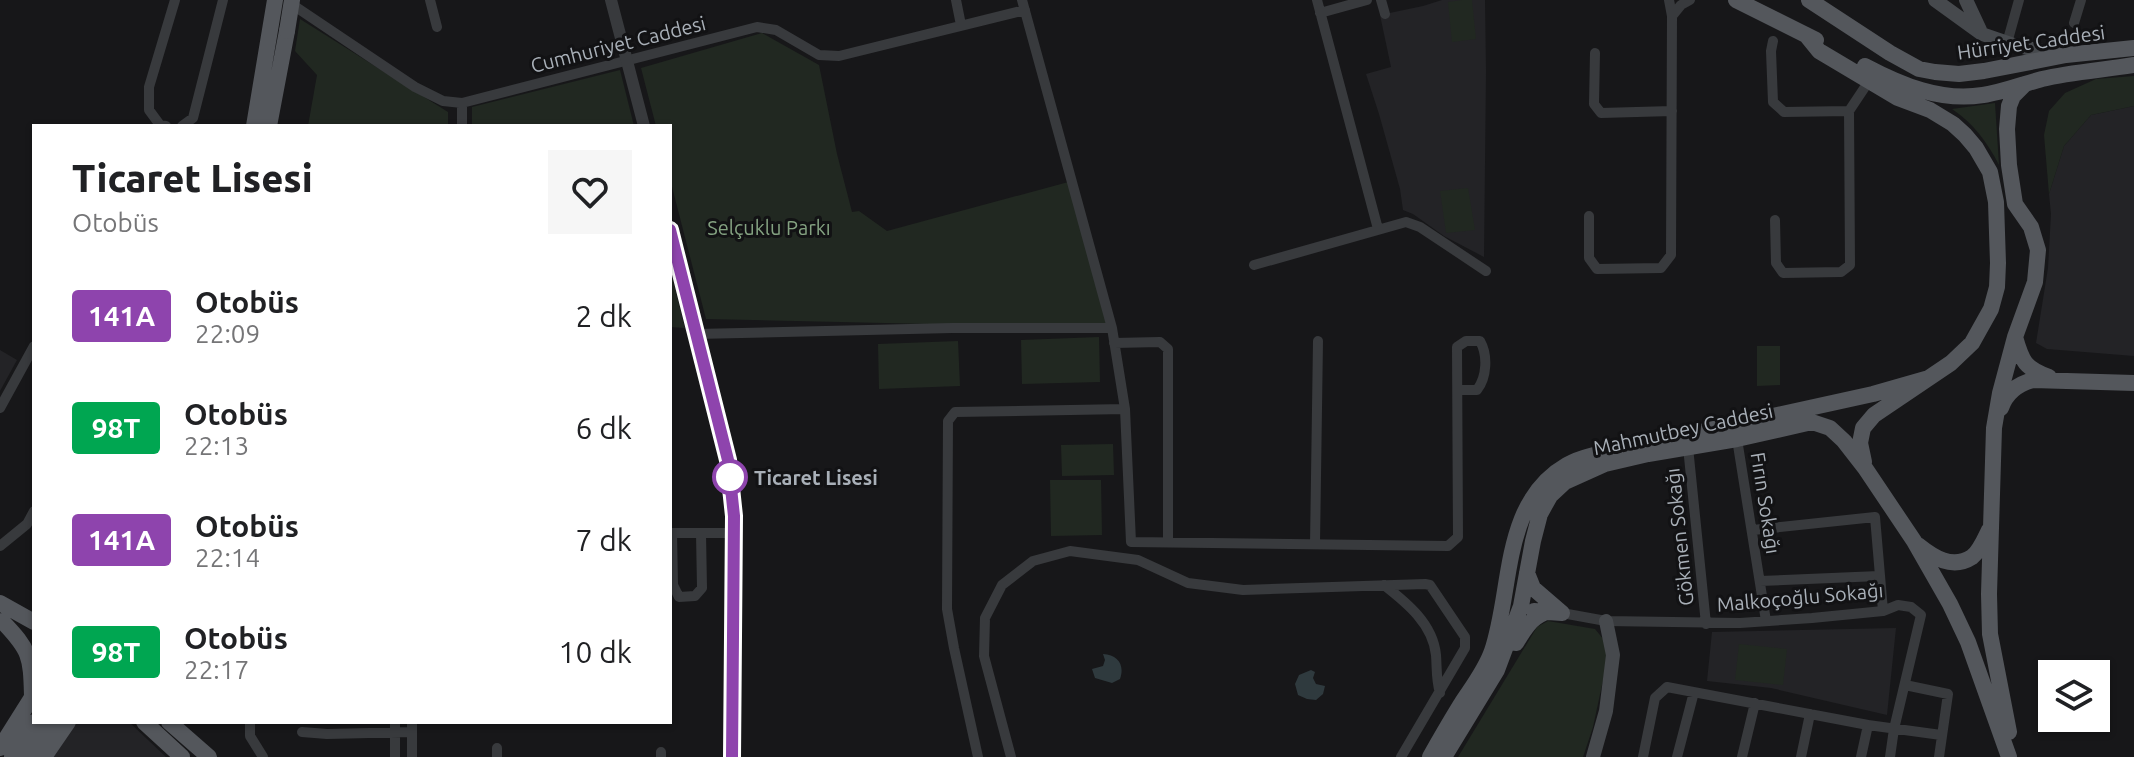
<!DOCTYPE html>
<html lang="tr">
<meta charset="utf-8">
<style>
body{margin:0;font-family:Ubuntu,sans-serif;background:#f6f6f6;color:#202124;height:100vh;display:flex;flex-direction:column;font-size:30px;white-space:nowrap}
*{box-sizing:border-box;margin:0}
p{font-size:26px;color:#757577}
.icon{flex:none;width:44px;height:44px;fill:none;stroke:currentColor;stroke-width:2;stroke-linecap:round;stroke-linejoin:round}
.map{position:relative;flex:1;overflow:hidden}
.sheet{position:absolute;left:32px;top:124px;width:640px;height:600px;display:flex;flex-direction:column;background:#fff;border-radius:0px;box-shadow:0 2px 6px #0004}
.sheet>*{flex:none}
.badge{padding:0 16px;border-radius:6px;font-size:28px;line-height:52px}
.controls{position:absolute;left:2038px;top:660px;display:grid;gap:16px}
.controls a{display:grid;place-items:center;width:72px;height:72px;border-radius:0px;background:#fff;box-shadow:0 2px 6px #0004;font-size:40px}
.map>.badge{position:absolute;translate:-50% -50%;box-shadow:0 0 0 4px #fff}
.round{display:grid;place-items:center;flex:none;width:84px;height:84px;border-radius:0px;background:#f6f6f6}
.headline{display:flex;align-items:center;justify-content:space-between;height:136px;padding:0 40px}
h1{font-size:38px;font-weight:800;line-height:60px}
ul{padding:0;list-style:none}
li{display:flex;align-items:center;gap:24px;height:112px;padding:0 40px}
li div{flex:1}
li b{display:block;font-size:30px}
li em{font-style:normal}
li .badge{min-width:88px;font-weight:700;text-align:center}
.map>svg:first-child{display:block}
.built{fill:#232326}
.green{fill:#212821}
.water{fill:#2f3a3e}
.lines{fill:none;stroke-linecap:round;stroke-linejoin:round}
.minor{stroke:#383a3d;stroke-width:10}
.tertiary{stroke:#383a3d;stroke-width:12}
.secondary{stroke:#46494d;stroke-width:14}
.primary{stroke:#54575c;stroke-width:16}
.primary-bridge{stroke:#54575c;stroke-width:16}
.line-casing{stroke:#fff;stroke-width:18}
.line{stroke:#8e44ad;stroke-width:12}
.stop-dot{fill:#fff;stroke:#8e44ad;stroke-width:4}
.labels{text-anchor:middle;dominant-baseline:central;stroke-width:6;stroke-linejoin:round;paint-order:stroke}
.street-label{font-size:20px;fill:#a9b0b8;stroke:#121214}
.park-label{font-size:20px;fill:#84a281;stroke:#121214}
.stop-label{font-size:20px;font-weight:bold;fill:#a9b0b8;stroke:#121214;text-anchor:start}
</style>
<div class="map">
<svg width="2134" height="757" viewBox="0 0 2134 757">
<rect width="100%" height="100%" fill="#171719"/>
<!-- built -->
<path class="built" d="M1442,0H1485L1486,71L1484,257L1444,236L1413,214L1403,210L1400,189L1379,114L1366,74L1391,67L1380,15L1423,6Z
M2134,106V356L2047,349L2036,343L2048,268L2051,214L2049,194L2064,146L2091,115Z
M0,350L17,360L0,391Z
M1896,628L1887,715L1771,688L1707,681L1712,632Z
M68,722H129L166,757H44Z"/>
<!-- green -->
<path class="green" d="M1462,0H1472L1476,39L1452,42L1448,2Z
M300,19L448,112V126H308L317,75L295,51Z
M762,33L819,65L837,154L852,212L859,211L887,231L1072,181L1112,328L706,319L670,179V126H656L641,68Z
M620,70L634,126H472V107Z
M2134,76V106L2091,115L2064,146L2049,194L2044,135L2049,111L2065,93L2096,79Z
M1995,103L1999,165C1987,142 1974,124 1952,109Z
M1468,188L1475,230L1446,233L1440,191Z
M670,269L685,328L670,327Z
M1099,337L1100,382L1022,384L1021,340Z
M958,341L960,386L879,389L878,344Z
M1757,346H1780V385L1757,386Z
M1113,444L1114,475L1062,476L1061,445Z
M1101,480L1102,535L1051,536L1050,480Z
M1548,621L1595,629L1604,640L1608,657L1593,727L1583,757H1458L1537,627Z
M1739,644L1787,649L1783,685L1735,680Z"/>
<!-- water -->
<path class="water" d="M1103,654C1118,655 1125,665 1120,679L1112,683L1095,678L1092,669L1103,666L1105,660Z
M1311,670L1315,672L1313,678L1316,684L1325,686L1323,694L1316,700L1307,699L1298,695L1295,684L1299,675Z"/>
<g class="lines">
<!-- minor -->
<path class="minor" d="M430,0L437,27
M956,0L961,25
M1022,0L1112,328L1125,409L1131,542L1448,546L1458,537L1457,347L1466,341H1480C1488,355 1487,377 1477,390H1458
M1317,0L1378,229
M1381,0L1385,14
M290,3L415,87L443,101L462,103L757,27L776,30L819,55L839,56L1025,10
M1320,13L1367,0
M1672,16L1681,5L1690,0
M2074,23L2081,0
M1773,41L1771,51L1773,102L1784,112L1849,111L1869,81
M2007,43L2019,0
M1595,53L1594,104L1601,113L1672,111
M462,103V126
M166,126L160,125L149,110V87L175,0
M182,126L193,118L223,0
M1589,216V258L1597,269L1661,268L1671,255L1672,16L1669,0
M1775,220L1776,263L1783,273L1841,272L1850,265L1849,111
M1254,265L1406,222L1420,227L1486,271
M696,334L952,328H1112
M1114,343L1160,342L1168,349V542
M0,408L34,346
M1737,439L1766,621
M1688,447L1706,624
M1753,530L1875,517L1883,611
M670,533H734
M672,533L673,585L679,597L695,596L702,588L701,533
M1315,544L1318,341
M0,546L27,524L34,511
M1760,581L1879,576
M1384,585C1407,603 1433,624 1436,655C1437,668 1436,680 1440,693
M1562,613L1606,621L1740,623L1812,618L1883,611L1898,605L1911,607L1921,615L1894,729L1890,757
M1905,685L1948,694L1939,757
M250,722V736L263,757
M412,722V757
M302,732L327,734L412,732
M395,757V722
M497,757V748
M661,757V752
M978,757L954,648L947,609L948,421L955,412L1125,409
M1011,757L984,656L985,618L1002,585L1033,561L1070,551L1138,560L1188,583L1243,590L1425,584L1430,585L1465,637V648L1401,757
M1643,757L1655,698L1667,687L1868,725L1941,735
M1677,757L1694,692
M1742,757L1755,703
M1801,757L1810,714
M1861,757L1868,725"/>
<!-- tertiary -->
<path class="tertiary" d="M611,0L644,126
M670,230L728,460L734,516L732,757"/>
<!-- secondary -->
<path class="secondary" d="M1935,0L1982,34L2017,46L2058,54
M1966,0L1980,30
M1593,757L1606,711L1613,655L1606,621"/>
<!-- primary -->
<path class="primary" d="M1736,0L1816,40
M1809,0L1890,53L1919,69L1935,72L1959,74L1984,71L2066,55L2134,48
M1806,35L1819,51L1898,98L1930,110L1953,124L1965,135L1976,148L1990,172L1996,202L1998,263L1997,287L1991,309L1972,343L1951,363L1874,415L1863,428L1860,443L1864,462
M1865,66C1901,85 1941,102 1983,95C2003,92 2023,84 2042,79C2072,72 2104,70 2134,65
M254,126L275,0
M269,126L287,31
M2015,337C2022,362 2025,368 2049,377
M2001,408C2006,393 2018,384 2033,380L2134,383
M1650,443L1873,394L1929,378
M1918,545C1933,557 1952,570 1972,557C1980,551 1985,538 1989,530
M1527,573L1533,588L1562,613
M0,603L34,622
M1534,611L1562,613
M2,621C30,650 31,656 32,696
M1516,643C1524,630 1530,619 1544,613
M144,722L182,757
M169,722L209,757
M2009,732L1990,634L1989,594L1994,428L2000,393L2015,337L2035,282L2038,250L2031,227L2015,204L2009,165L2007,129L2009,106L2013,96L2025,84
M0,748L34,694
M12,757L34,722
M29,757L51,722
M44,757L68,722
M1430,757C1440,739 1450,722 1461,704C1472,687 1485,671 1492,651C1513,589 1501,503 1567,465C1582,456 1603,453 1620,450
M1444,757L1497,670L1521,606L1533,541L1540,514L1550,496L1565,482L1605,464L1648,454L1737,439L1812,422L1830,428L1844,441L1865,468L1914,541L1950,604L1968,642L2009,757"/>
<!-- primary-bridge -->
<path class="primary-bridge" d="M287,31L292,0"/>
</g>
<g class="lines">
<!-- line casing -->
<g class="line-casing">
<path id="line" d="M670,230L728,460L734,516L732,757"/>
</g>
<!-- line -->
<use href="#line" class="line"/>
</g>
<!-- markers -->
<circle class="stop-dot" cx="730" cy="477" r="16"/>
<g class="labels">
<!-- street labels -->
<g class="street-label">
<text transform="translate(2031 42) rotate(-8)">Hürriyet Caddesi</text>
<text transform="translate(618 44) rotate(-14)">Cumhuriyet Caddesi</text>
<text transform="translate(1683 429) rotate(-12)">Mahmutbey Caddesi</text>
<text transform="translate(1766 503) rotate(81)">Fırın Sokağı</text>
<text transform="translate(1679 537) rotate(-96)">Gökmen Sokağı</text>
<text transform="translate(1800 597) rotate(-5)">Malkoçoğlu Sokağı</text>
</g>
<!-- park labels -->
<g class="park-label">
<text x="769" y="227">Selçuklu Parkı</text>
</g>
<!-- stop labels -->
<g class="stop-label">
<text x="754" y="477">Ticaret Lisesi</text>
</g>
</g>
</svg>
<div class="controls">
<a><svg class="icon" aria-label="layers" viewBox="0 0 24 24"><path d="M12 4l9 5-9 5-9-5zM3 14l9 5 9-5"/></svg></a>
</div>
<section class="sheet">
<div class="headline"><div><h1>Ticaret Lisesi</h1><p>Otobüs</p></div><a class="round"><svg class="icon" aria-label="heart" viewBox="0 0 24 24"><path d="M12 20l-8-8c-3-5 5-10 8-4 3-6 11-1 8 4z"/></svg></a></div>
<ul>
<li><span class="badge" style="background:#8e44ad;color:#fff">141A</span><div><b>Otobüs</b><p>22:09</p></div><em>2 dk</em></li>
<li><span class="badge" style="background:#00a651;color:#fff">98T</span><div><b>Otobüs</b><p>22:13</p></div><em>6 dk</em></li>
<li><span class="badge" style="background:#8e44ad;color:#fff">141A</span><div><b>Otobüs</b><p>22:14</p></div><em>7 dk</em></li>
<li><span class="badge" style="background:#00a651;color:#fff">98T</span><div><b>Otobüs</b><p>22:17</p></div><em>10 dk</em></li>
</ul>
</section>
</div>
